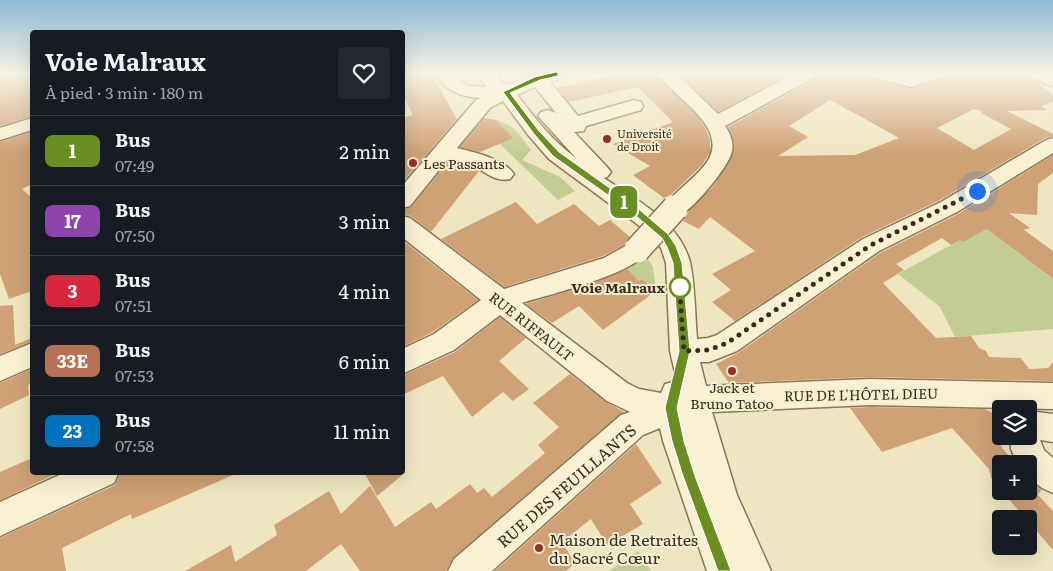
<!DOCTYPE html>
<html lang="fr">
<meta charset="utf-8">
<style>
body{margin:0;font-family:Literata,serif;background:#242831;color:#f1f3f6;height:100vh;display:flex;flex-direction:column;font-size:19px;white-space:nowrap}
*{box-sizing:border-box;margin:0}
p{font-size:16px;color:#9ea1a6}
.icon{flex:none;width:28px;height:28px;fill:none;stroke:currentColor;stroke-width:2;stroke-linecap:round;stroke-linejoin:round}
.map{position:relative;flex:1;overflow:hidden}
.panel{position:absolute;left:30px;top:30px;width:375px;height:445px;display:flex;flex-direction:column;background:#171b24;border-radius:5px;box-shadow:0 5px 20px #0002}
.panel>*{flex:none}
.badge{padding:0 10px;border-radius:8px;font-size:18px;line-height:32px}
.tools{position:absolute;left:992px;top:400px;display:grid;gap:10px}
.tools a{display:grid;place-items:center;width:45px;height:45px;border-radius:5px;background:#171b24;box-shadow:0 5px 20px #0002;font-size:25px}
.you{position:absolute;width:25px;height:25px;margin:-12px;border:4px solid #fff;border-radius:50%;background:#1a73e8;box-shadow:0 0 0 8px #1a73e833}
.map>.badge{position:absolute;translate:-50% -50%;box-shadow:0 0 0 2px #fff}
.round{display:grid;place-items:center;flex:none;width:52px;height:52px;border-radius:5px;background:#242831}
.summary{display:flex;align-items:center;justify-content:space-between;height:85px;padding:0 15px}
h1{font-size:24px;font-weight:700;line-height:38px}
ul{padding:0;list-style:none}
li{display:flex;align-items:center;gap:15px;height:70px;padding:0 15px;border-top:1px solid #363941}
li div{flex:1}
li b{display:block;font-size:19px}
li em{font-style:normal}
li .badge{min-width:55px;font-weight:700;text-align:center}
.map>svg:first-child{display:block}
.green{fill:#c2cd94}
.building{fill:#cfa175;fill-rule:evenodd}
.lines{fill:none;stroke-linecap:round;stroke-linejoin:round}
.minor-casing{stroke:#897658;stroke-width:3}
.minor{fill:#faf1d4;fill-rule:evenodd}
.minor-bridge-casing{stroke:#897658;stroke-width:28;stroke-linecap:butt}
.minor-bridge{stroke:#faf1d4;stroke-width:25}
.line{fill:#6b8e23;stroke:#fff}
.walk{stroke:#382c1d;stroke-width:5;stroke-dasharray:0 9}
.poi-dot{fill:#9a2e26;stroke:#f6eed1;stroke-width:2}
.stop-dot{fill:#fff;stroke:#6b8e23;stroke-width:2.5}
.labels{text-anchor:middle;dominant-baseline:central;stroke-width:4;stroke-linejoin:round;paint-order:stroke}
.far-poi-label{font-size:11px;fill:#382c1d;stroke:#f6eed1;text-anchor:start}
.poi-label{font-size:14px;fill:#382c1d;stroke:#f6eed1;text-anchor:start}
.stop-label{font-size:14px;font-weight:bold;fill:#382c1d;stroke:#f6eed1;text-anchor:end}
.street-label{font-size:14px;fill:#382c1d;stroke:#f6eed1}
.near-street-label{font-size:16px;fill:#382c1d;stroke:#f6eed1}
.near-poi-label{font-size:16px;fill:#382c1d;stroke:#f6eed1;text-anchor:start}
</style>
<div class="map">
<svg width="1053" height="571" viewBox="0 0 1053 571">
<rect width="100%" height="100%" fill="#efe5c1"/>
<!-- green -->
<path class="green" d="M496,120C513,123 521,137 531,150L522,160L560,177L575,191L558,200L500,144L514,138Z
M987,229L1051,278L1053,277V329L955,337L940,307L898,274L960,240L963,242Z
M645,254L653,267L656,291L642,279L639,281L624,267Z
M638,551L651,571H609Z"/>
<!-- building -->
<path class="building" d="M0,74H22V78L32,76V116L0,126Z
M402,74H432L457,119L402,183V118L413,115L402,93Z
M619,74H656L698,117L706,129L710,140V152L702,165L672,194L664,198L633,175L650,166L613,144L673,122L638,87L569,102L557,88Z
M680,74H789L718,112Z
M818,74H869L874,80L911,89L939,80L943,74H1025L1053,95V102L1041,106L1047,110L1007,111L1053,134V136L1045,138L940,200L862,237L735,321L712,302L731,290L712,274L755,251L710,217L699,229L683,221L689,211L713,186L731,158L734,144L728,127L814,80ZM830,100L865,119L899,138L855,155L778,156L808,137L789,126ZM974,109L982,111L981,113L1011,129L974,150L937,128Z
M484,118L496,120L514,138L480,152L460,147Z
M32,132V184L22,189L32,198V291L9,299L0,274V142Z
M1053,155V173L1038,184L1037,215L1009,213L1030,228L1024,230L1053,251V279L987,229L963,242L960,240L951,245L942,238L896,264L904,270L883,283L936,338L971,336L979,348L986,351L989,357L1021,358L1029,369L1048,368L1053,362V381L870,377L729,383L716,364L738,353L880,253L958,214Z
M449,161L466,165L479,171L431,232L411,216L402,214V210L411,207Z
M516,202L537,224L574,204L599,226L610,220L630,237L624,245L603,256L504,287L441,239Z
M402,240L478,300L433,332L402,347Z
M627,269L639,281L642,279L656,291L603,330L579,306L552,323L526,304L592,284Z
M13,305L15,345L32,338V341L0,354V306Z
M500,317L526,338L499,361L529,389L513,401L503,392L472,417L443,376L402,395V376L455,352Z
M32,369V383L28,385L29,395L0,409V383Z
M570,374L606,402L624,412L620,414L453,558L446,571H360L341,544L306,571H185L231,545L235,562L277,535L274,525L329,491L341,514L370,486L395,527L431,502L436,509L470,484L477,493L484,488L492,497L545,453L538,445L559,427L533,403Z
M870,407L984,409L1001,416L997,439L1003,449L1016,464H1001V490L991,478L989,469L952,428L882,452L850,408Z
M636,444L662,483L630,504L643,524L607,545L591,519L562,542L575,563L566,571H495Z
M32,458V472H60L0,500V472Z
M121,472H240L132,519L131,514L62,548L66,571H0V538L115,485Z
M364,472H406L377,496Z
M1029,480L1041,490L1038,495L1053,511V550L1029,522V519H1026L1002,491H1029Z"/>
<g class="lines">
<!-- minor casing -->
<g class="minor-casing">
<path id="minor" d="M434,74H452L468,86L486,87L478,74H496L500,80L508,85L536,74H565L562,78L550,82L578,116L634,100L641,102L643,106L641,110L586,126L584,131L574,132L607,167L611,172L607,177L604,178C636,200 679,221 690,262C695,284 695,316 697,339L708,338L717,335L863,239L941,202L1046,140L1053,138V153L957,212L879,251L737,351L709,362H700L706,386L870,379L1053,383V409L870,405L712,412L737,495L771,571H707L663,441L660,428L643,435L492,571H448L454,559L621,415L630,412L607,401L500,315L454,350L402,374V349L434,334L481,300L402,237V216L410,218L504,289L604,258L629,244L637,241L645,244L649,250C635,274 551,294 522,303L627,383L639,389L661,393L665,384L677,381L670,351L666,263L661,248L645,230L549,159L529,136L503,101L490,108L457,148C474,152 504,159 514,174L510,179C494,183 483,169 469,164C462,161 455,160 448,159L410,206L402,208V186L476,100L481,98C461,97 446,91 434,74ZM535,87L556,113L548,110L541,112L538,116L576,158C552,141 535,118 517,95Z
M658,74H677L718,114L793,74H816L813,78L725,126C730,133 734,142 732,151C730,165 695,207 682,214C677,216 672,215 667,213L664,208C673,192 692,181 704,166C734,129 677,101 658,74Z
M871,74H902L910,76L915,74H941L938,78L911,87L874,78Z
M1030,74L1053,75V87L1033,78Z
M32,118V130L0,140V128Z
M32,343V367L0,381V356Z
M1037,412L1053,414V442L1040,440L1044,450L1053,458V493L1042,488L1029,478V464H1018L1011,449L1010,436H1029V415Z
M66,472H119L114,483L0,536V502Z"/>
</g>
<!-- minor -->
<use href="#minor" class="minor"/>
<!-- minor-bridge casing -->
<g class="minor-bridge-casing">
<path id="minor-bridge" d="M637,250L675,208"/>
</g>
<!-- minor-bridge -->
<use href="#minor-bridge" class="minor-bridge"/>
</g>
<!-- sky -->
<linearGradient id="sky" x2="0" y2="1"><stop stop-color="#8db9d6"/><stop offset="0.48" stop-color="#f8f3e3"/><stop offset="1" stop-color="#f8f3e3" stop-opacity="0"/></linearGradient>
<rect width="1053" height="154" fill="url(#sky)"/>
<!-- line -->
<path class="line" d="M556,72L558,73V76L540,80L510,93L539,131L559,152L635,206L668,234L676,246L682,263L690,351L677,408L684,441L695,476L731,571H718L683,476L672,441L665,408L679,351L673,263L667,247L662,238L629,210L553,156L534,134L503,92L535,77Z"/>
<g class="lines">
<!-- walk -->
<path class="walk" d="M680,287L679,281L684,351L709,350L727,343L871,245L977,191"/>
</g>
<!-- markers -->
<g class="poi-dot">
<circle cx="607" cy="139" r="5"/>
<circle cx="413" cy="163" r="5"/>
<circle cx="732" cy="371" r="5"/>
<circle cx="539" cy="548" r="5"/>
</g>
<circle class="stop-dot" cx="680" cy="287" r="10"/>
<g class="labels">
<!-- far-poi labels -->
<g class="far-poi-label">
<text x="617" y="133">Université<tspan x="617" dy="13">de Droit</tspan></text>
</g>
<!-- poi labels -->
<g class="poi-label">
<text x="423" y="163">Les Passants</text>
<text x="732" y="387" text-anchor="middle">Jack et<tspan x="732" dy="16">Bruno Tatoo</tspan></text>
</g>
<!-- stop labels -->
<g class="stop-label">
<text x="665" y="287">Voie Malraux</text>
</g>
<!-- street labels -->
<g class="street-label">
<text transform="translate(532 326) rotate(38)">RUE RIFFAULT</text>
<text transform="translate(861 394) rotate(-1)">RUE DE L'HÔTEL DIEU</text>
</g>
<!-- near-street labels -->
<g class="near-street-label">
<text transform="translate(566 485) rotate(-41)">RUE DES FEUILLANTS</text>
</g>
<!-- near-poi labels -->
<g class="near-poi-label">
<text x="549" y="539">Maison de Retraites<tspan x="549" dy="18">du Sacré Cœur</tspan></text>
</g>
</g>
</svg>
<div class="tools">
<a><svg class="icon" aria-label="layers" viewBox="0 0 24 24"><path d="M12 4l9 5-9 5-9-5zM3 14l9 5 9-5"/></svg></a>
<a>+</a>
<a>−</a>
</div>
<div class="you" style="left:977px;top:191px"></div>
<b class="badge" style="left:624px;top:202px;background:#6b8e23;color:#fff">1</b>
<section class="panel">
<div class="summary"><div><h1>Voie Malraux</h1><p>À pied · 3 min · 180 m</p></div><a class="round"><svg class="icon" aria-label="heart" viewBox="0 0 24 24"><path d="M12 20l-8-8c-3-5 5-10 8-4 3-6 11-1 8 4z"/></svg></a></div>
<ul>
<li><span class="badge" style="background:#6b8e23;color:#fff">1</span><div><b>Bus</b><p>07:49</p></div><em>2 min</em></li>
<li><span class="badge" style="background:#8e44ad;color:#fff">17</span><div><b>Bus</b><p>07:50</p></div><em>3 min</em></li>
<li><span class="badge" style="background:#d7263d;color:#fff">3</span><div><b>Bus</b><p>07:51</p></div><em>4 min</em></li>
<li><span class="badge" style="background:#b77254;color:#fff">33E</span><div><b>Bus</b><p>07:53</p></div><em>6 min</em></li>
<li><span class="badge" style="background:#0072bc;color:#fff">23</span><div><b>Bus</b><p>07:58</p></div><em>11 min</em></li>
</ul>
</section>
</div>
